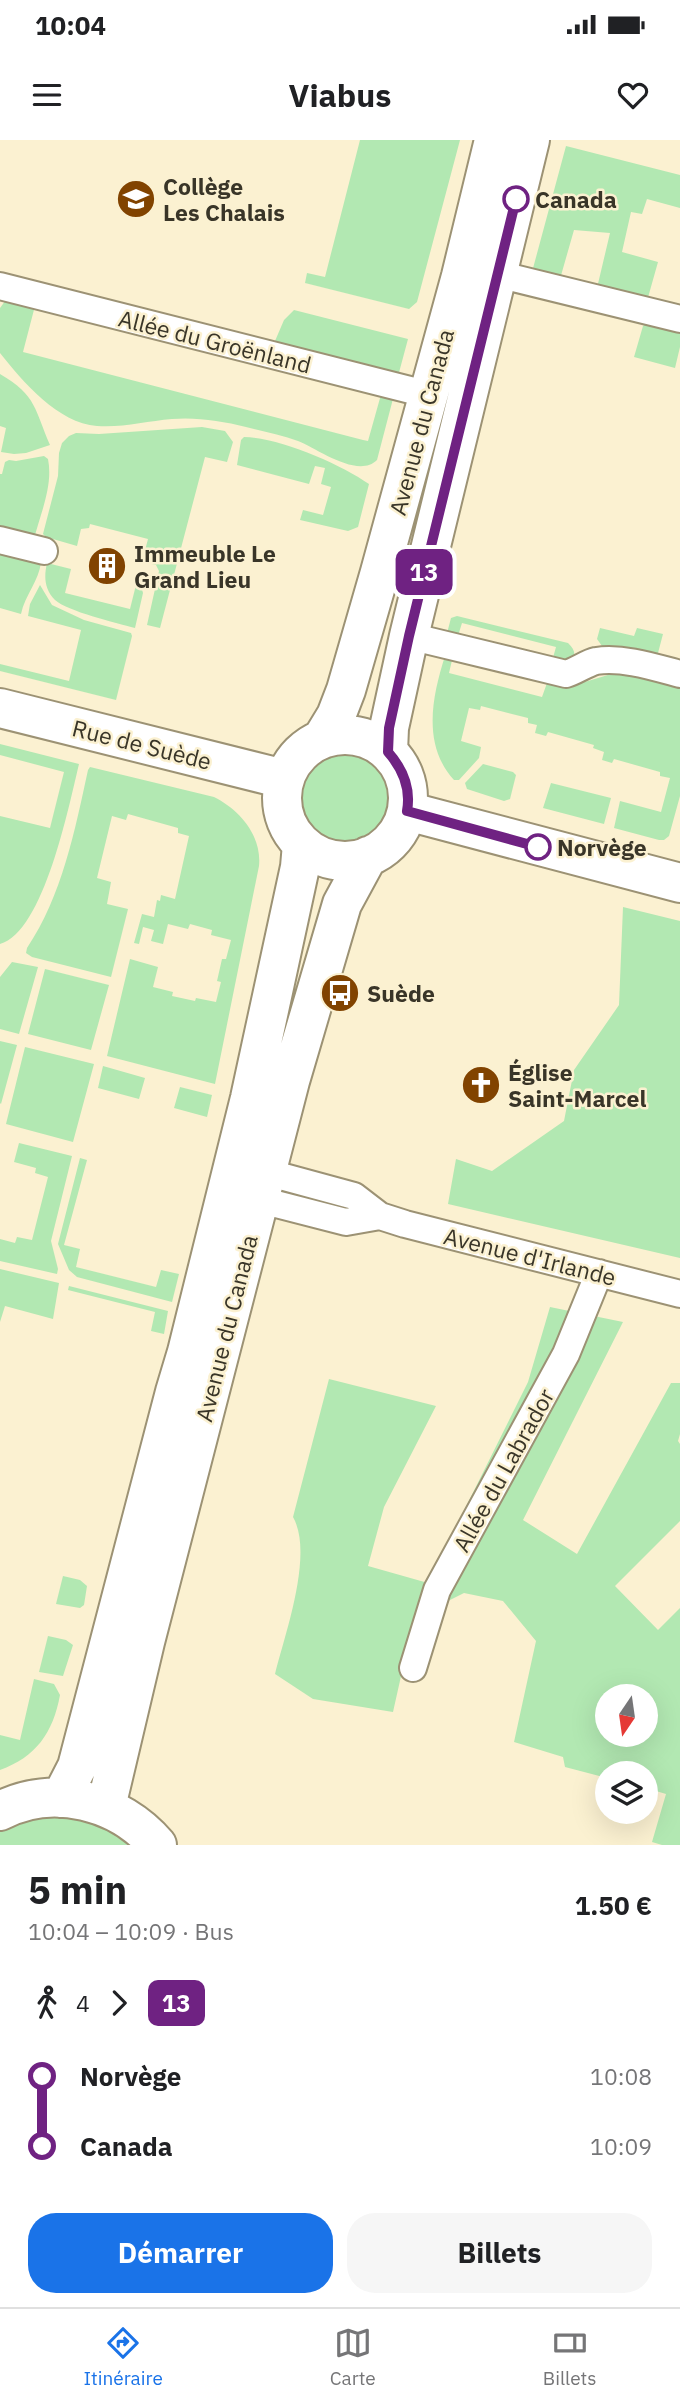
<!DOCTYPE html>
<html lang="fr">
<meta charset="utf-8">
<style>
body{margin:0;font-family:"IBM Plex Sans",sans-serif;background:#f6f6f6;color:#202124;height:100vh;display:flex;flex-direction:column;font-size:26px;white-space:nowrap}
*{box-sizing:border-box;margin:0}
p{font-size:23px;color:#757577}
.icon{flex:none;width:38px;height:38px;fill:none;stroke:currentColor;stroke-width:2;stroke-linecap:round;stroke-linejoin:round}
.map{position:relative;height:1705px;overflow:hidden}
.details{display:flex;flex-direction:column;background:#fff;flex:1}
.details>*{flex:none}
.badge{padding:0 14px;border-radius:10px;font-size:24px;line-height:46px}
.needle{width:46px;rotate:193deg}
.buttons{position:absolute;left:595px;top:1544px;display:grid;gap:14px}
.buttons a{display:grid;place-items:center;width:63px;height:63px;border-radius:50%;background:#fff;box-shadow:0 7px 28px #0002;font-size:35px}
.map>.badge{position:absolute;translate:-50% -50%;box-shadow:0 0 0 4px #fff}
.legs{display:flex;align-items:center;gap:10px;height:77px;padding:0 28px;font-size:23px}
.legs p{margin-inline-start:auto}
.headline{display:flex;align-items:center;justify-content:space-between;height:119px;padding:0 28px}
h1{font-size:38px;font-weight:700;line-height:52px}
.button{display:flex;gap:14px;margin-top:auto;padding:14px 28px}
.button a{flex:1;height:80px;border-radius:28px;background:#1a73e8;color:#fff;font-size:28px;font-weight:700;line-height:80px;text-align:center}
.button a+a{background:#f6f6f6;color:#202124}
ul{padding:0 28px;list-style:none}
li{display:flex;align-items:center;gap:24px;height:70px;font-size:26px}
li i{display:grid;place-items:center;width:10px;height:100%;margin:0 9px;background:currentColor}
li i::after{content:'';width:18px;height:18px;margin:-9px;border:5px solid;border-radius:50%;background:#fff}
li p{margin-inline-start:auto}
li:first-child i{background:linear-gradient(#0000 50%,currentColor 0)}
li:last-child i{background:linear-gradient(currentColor 50%,#0000 0)}
.status{display:flex;justify-content:space-between;align-items:center;height:49px;padding:0 35px;background:#fff;direction:ltr}
.status svg{height:19px;fill:currentColor}
header{display:flex;justify-content:space-between;align-items:center;height:91px;padding:0 28px;background:#fff;font-size:32px;font-weight:700}
.dock{display:flex;justify-content:space-around;align-items:center;height:98px;border-top:2px solid #e0e0e0;background:#fff;font-size:19px;color:#757577}
.dock a{display:grid;justify-items:center;gap:4px}
.dock .active{color:#1a73e8}
.map>svg:first-child{display:block}
.green{fill:#b2e8b2;fill-rule:evenodd}
.lines{fill:none;stroke-linecap:round;stroke-linejoin:round}
.street-casing{stroke:#9c9274;stroke-width:30}
.secondary-casing{stroke:#9c9274;stroke-width:42}
.street{stroke:#fff;stroke-width:26}
.secondary{stroke:#fff;stroke-width:38}
.line-1-casing{stroke:#fff;stroke-width:16}
.line-1{stroke:#6f2282;stroke-width:10}
.stop-1-dot{fill:#fff;stroke:#6f2282;stroke-width:3.5}
.labels{text-anchor:middle;dominant-baseline:central;stroke-width:5;stroke-linejoin:round;paint-order:stroke}
.poi-label{font-size:23px;font-weight:bold;fill:#393528;stroke:#fbf1d1;text-anchor:start}
.stop-label{font-size:23px;font-weight:bold;fill:#393528;stroke:#fbf1d1;text-anchor:start}
.street-label{font-size:23px;fill:#393528;stroke:#fbf1d1}
</style>
<div class="status"><b>10:04</b><svg viewBox="0 0 49 12"><path d="M0 12V9h3v3zM5 12V6h3v6zM10 12V3h3v9zM15 12V0h3v12zM26 1h20v11H26zM47 4h2v5h-2z"/></svg></div>
<header><svg class="icon" aria-label="menu" viewBox="0 0 24 24"><path d="M4 6h16M4 12h16M4 18h16"/></svg>Viabus<svg class="icon" aria-label="heart" viewBox="0 0 24 24"><path d="M12 20l-8-8c-3-5 5-10 8-4 3-6 11-1 8 4z"/></svg></header>
<div class="map">
<svg width="680" height="1705" viewBox="0 0 680 1705">
<rect width="100%" height="100%" fill="#fbf1d1"/>
<!-- green -->
<path class="green" d="M360,0H460L417,162L409,169L305,143L307,133L325,137Z
M566,6L680,35V68L647,59L642,74L631,72L622,112L658,122L647,161L597,148L610,93L574,90L560,139L532,132Z
M8,157L36,162L23,212L363,300L368,301L382,251L394,255L377,320C358,339 318,309 298,301C282,295 264,292 246,287C222,281 197,277 172,279C147,281 122,288 97,286C58,283 23,242 0,213V168Z
M294,170L408,199L397,240L272,208L284,180Z
M648,182L680,189V207L675,228L634,217L643,186Z
M0,234C37,255 35,271 50,305L26,313L14,314L1,312L6,288L0,286Z
M202,287L225,291L233,302L227,322L205,317L160,488L147,485L159,431L156,425L142,422L148,399L90,384L89,388L81,389L77,406L46,397L43,394L58,336L59,313L62,303L69,296L76,293L99,294Z
M244,297C278,297 341,324 369,344L358,387L348,391L300,380L303,370L323,375L331,347L321,344L325,328L315,326L309,344L237,325L241,300Z
M44,316L48,319C53,344 42,370 35,395L33,397L0,393V334H2L5,322L9,320L16,321Z
M0,411L41,422C39,441 25,455 21,474L0,468Z
M47,423L71,429L65,453L130,469L136,445L141,446L143,453L135,488C116,483 67,471 55,460C44,449 44,436 47,423Z
M40,445L52,465L84,480L131,493L132,496L116,560L0,531V524L69,541L81,490L28,476L30,464Z
M457,476L568,503C575,510 576,514 572,523L551,525L556,507L462,483L457,499L446,497L451,478Z
M600,488L634,496L637,488L663,494L658,513L654,517L602,506L597,499Z
M445,516H453L449,533L542,557L547,543L578,544L618,532L680,542V656L669,696L664,700H659L614,688L620,661L661,672L670,638L660,636V632L614,619L612,623L602,620L604,612L593,608L594,605L548,592L546,596L535,593L537,585L528,583V578L481,566L480,570L469,568L461,601L481,607L479,618L459,640H454C422,605 432,557 445,516Z
M0,604L79,624C69,665 44,792 0,804V676L50,688L64,632L0,615Z
M300 656a46 46 0 1 1 92 0a46 46 0 1 1-92 0Z
M483,624L513,632L516,635L510,659L504,661L467,649L465,643Z
M90,627L214,657C240,670 262,696 259,726L215,944L107,916L130,819L158,827L153,847L173,852L172,856L195,861L196,858L216,862L221,842L217,841L222,819H226L231,800L211,795L212,790L190,784L188,789L168,784L163,804L151,801L154,790L143,787L139,804L134,803L142,774L154,777L157,760L160,761L161,755L175,759L189,696L178,693V688L128,674L126,680L112,676L97,738L111,742L107,764L128,769L111,837L32,817L26,813L27,808C62,756 75,690 88,630Z
M551,643L611,658L604,684L543,668Z
M623,767L680,781V1118L448,1064L456,1019L492,1031L564,981L574,930L619,865Z
M12,822L38,827L19,894L0,889V837Z
M45,829L109,845L91,910L28,894Z
M0,901L17,905L1,964L0,963Z
M25,907L94,924L73,1002L6,984Z
M103,926L145,938L139,959L98,948Z
M180,947L212,955L207,977L174,968Z
M19,1003L72,1016L51,1101L58,1129L57,1134L0,1121V1099L15,1103L17,1097L32,1100L48,1037L35,1033L36,1028L14,1022Z
M80,1018L87,1020L64,1105L80,1109L76,1127L156,1147L161,1130L179,1134L172,1162L77,1137L69,1130L58,1104Z
M0,1129L59,1143L53,1179L5,1166L0,1182Z
M69,1146L168,1171L164,1194L151,1191L155,1172L68,1150Z
M550,1167L623,1182L523,1380L577,1414L671,1243H680V1294L678,1301L680,1304V1381L615,1446L658,1490L680,1468V1705H662L652,1702L666,1654L646,1648V1633H607V1638L565,1627L563,1617L514,1602L536,1501L503,1461L464,1453L414,1478L393,1572L313,1559L275,1534C285,1494 314,1414 293,1377L329,1239L436,1266L384,1367L368,1426L428,1443L528,1242ZM607,1556H646V1594H607Z
M63,1436L80,1440L87,1446L84,1465L80,1468L56,1464Z
M48,1496L66,1500L73,1505L63,1536L39,1532Z
M34,1539L54,1544L60,1555C53,1593 36,1617 0,1630V1595L20,1600Z
M51,1676C80,1676 109,1685 131,1705H0V1692C16,1682 33,1679 51,1676Z"/>
<g class="lines">
<!-- street casing -->
<g class="street-casing">
<path id="street" d="M497,134L680,179
M0,146L430,255
M0,400L44,411
M409,496L566,534C576,531 587,523 596,521C623,517 654,527 680,534
M251,1028L354,1056L380,1076L405,1084L680,1154
M245,1056L346,1082L380,1076
M413,1528L437,1450L566,1214L599,1133"/>
</g>
<!-- secondary casing -->
<g class="secondary-casing">
<path id="secondary" d="M0,568L284,639
M282 658a63 63 0 1 1 126 0a63 63 0 1 1-126 0Z
M322,599L336,576L346,550L380,432L461,136L494,0
M388,612L389,588L409,496L530,0
M407,671L680,743
M61,1658L77,1627L175,1252L187,1212L250,958L300,727L302,704
M106,1667L145,1502L290,941L342,764L368,716
M0,1671C53,1643 120,1661 157,1705"/>
</g>
<!-- street -->
<use href="#street" class="street"/>
<!-- secondary -->
<use href="#secondary" class="secondary"/>
</g>
<g class="lines">
<!-- line-1 casing -->
<g class="line-1-casing">
<path id="line-1" d="M516,59L409,496L389,588L388,612C403,629 411,649 407,671L538,707"/>
</g>
<!-- line-1 -->
<use href="#line-1" class="line-1"/>
</g>
<!-- icons -->
<defs>
<g id="school-disc" transform="scale(2.0125)"><circle r="9.5" fill="#814300" stroke="#fbf1d1"/><path d="M0-5L7-2L0 1L-7-2ZM-4 1L0 2.5L4 1V4Q0 6-4 4Z" fill="#fff"/></g>
<g id="building-disc" transform="scale(2.0125)"><circle r="9.5" fill="#814300" stroke="#fbf1d1"/><path d="M-4-6H4V6H1V3H-1V6H-4ZM-2.5-4.3h1.7v1.8h-1.7ZM.8-4.3h1.7v1.8H.8ZM-2.5-1h1.7V.8h-1.7ZM.8-1h1.7V.8H.8Z" fill="#fff"/></g>
<g id="bus-disc" transform="scale(2.0125)"><circle r="9.5" fill="#814300" stroke="#fbf1d1"/><path d="M-5-6H5V4H4V6H2V4H-2V6H-4V4H-5ZM-3.5-4V0h7V-4ZM-3.5 1.2v1.5H-2V1.2ZM2 1.2v1.5H3.5V1.2Z" fill="#fff"/></g>
<g id="church-disc" transform="scale(2.0125)"><circle r="9.5" fill="#814300" stroke="#fbf1d1"/><path d="M-1.2-6h2.4v3.5h3.3v2.4h-3.3V6h-2.4V-.1h-3.3v-2.4h3.3Z" fill="#fff"/></g>
</defs>
<g fill-rule="evenodd">
<use href="#school-disc" x="136" y="59"/>
<use href="#building-disc" x="107" y="426"/>
<use href="#bus-disc" x="340" y="853"/>
<use href="#church-disc" x="481" y="945"/>
</g>
<!-- markers -->
<g class="stop-1-dot">
<circle cx="516" cy="59" r="12"/>
<circle cx="538" cy="707" r="12"/>
</g>
<g class="labels">
<!-- poi labels -->
<g class="poi-label">
<text x="163" y="46">Collège<tspan x="163" dy="26">Les Chalais</tspan></text>
<text x="134" y="413">Immeuble Le<tspan x="134" dy="26">Grand Lieu</tspan></text>
<text x="367" y="853">Suède</text>
<text x="508" y="932">Église<tspan x="508" dy="26">Saint-Marcel</tspan></text>
</g>
<!-- stop labels -->
<g class="stop-label">
<text x="535" y="59">Canada</text>
<text x="557" y="707">Norvège</text>
</g>
<!-- street labels -->
<g class="street-label">
<text transform="translate(215 201) rotate(14)">Allée du Groënland</text>
<text transform="translate(421 282) rotate(-75)">Avenue du Canada</text>
<text transform="translate(142 604) rotate(14)">Rue de Suède</text>
<text transform="translate(530 1116) rotate(14)">Avenue d'Irlande</text>
<text transform="translate(226 1188) rotate(-76)">Avenue du Canada</text>
<text transform="translate(503 1330) rotate(-61)">Allée du Labrador</text>
</g>
</g>
</svg>
<div class="buttons">
<a><svg class="needle" viewBox="-14 -14 28 28"><path d="M0-13l5 13h-10z" fill="#e53935"/><path d="M0 13l5-13h-10z" fill="#757577"/></svg></a>
<a><svg class="icon" aria-label="layers" viewBox="0 0 24 24"><path d="M12 4l9 5-9 5-9-5zM3 14l9 5 9-5"/></svg></a>
</div>
<b class="badge" style="left:424px;top:432px;background:#6f2282;color:#fff">13</b>
</div>
<section class="details">
<div class="headline"><div><h1>5 min</h1><p>10:04 – 10:09 · Bus</p></div><b>1.50 €</b></div>
<div class="legs"><svg class="icon" aria-label="walk" viewBox="0 0 24 24"><circle cx="13" cy="4" r="2"/><path d="M13 8l-2 6 4 7M11 14l-3 7M7 12l3-4h3l4 4"/></svg>4<svg class="icon" aria-label="forward" viewBox="0 0 24 24"><path d="M9 5l7 7-7 7"/></svg><b class="badge" style="background:#6f2282;color:#fff">13</b></div>
<ul>
<li><i style="color:#6f2282"></i><b>Norvège</b><p>10:08</p></li>
<li><i style="color:#6f2282"></i><b>Canada</b><p>10:09</p></li>
</ul>
<div class="button"><a>Démarrer</a><a>Billets</a></div>
</section>
<nav class="dock">
<a class="active"><svg class="icon" aria-label="directions" viewBox="0 0 24 24"><path d="M12 3l9 9-9 9-9-9zM9 14v-3h6M13 9l2 2-2 2"/></svg>Itinéraire</a>
<a><svg class="icon" aria-label="map" viewBox="0 0 24 24"><path d="M3 6l6-2 6 2 6-2v14l-6 2-6-2-6 2zM9 4v14M15 6v14"/></svg>Carte</a>
<a><svg class="icon" aria-label="tickets" viewBox="0 0 24 24"><path d="M3 7h18v10H3zM15 7v10"/></svg>Billets</a>
</nav>
